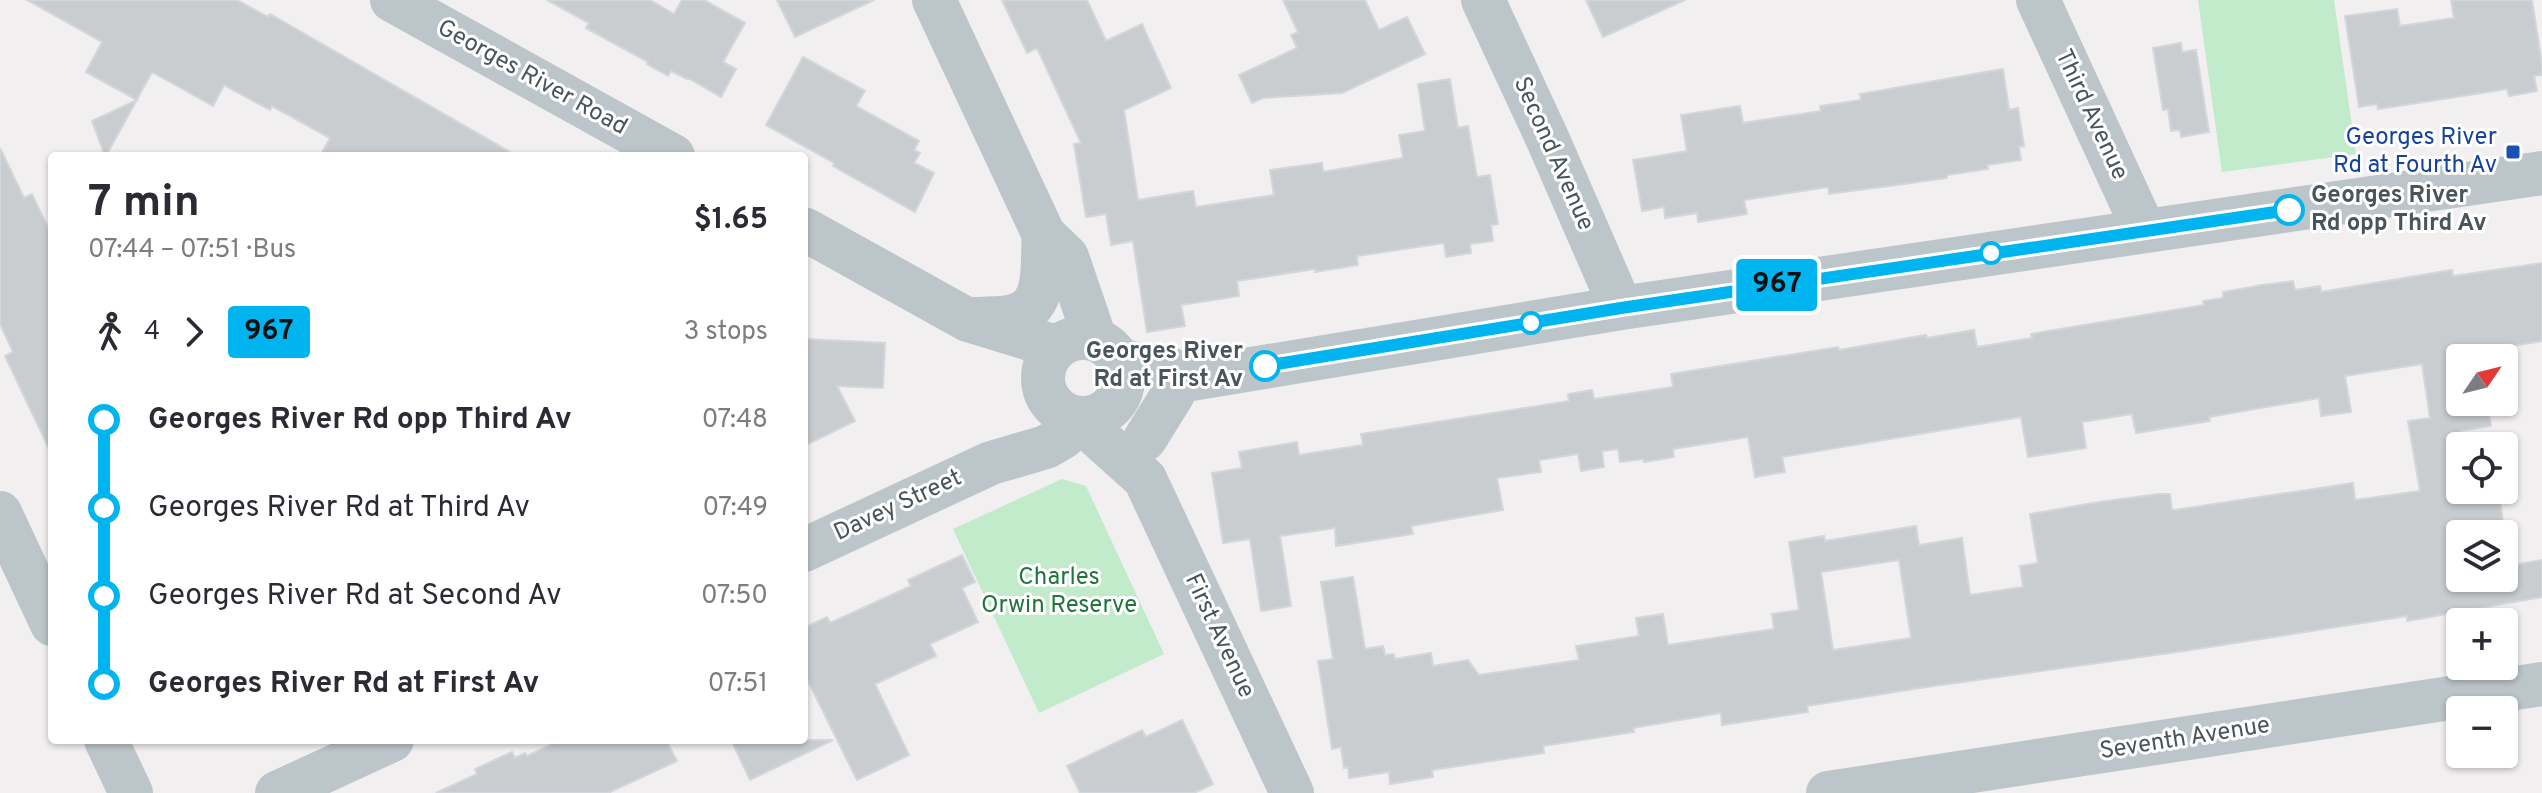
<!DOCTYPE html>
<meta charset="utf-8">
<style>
body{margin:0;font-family:Overpass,sans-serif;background:#f2f2f3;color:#2b2b33;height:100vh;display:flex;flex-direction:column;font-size:30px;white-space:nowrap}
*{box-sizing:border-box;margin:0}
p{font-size:26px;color:#7c7c81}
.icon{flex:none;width:44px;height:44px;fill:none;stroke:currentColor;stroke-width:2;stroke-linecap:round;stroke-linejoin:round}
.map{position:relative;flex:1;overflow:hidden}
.panel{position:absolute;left:48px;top:152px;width:760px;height:592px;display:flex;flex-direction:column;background:#fff;border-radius:8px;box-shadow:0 2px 6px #0004}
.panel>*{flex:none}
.badge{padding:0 16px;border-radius:6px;font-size:28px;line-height:52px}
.needle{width:52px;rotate:55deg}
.fabs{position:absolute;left:2446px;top:344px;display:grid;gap:16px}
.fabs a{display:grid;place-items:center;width:72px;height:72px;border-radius:8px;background:#fff;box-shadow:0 2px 6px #0004;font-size:40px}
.map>.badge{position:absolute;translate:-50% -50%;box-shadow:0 0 0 4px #fff}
.legs{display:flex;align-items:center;gap:12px;height:88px;padding:0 40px;font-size:26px}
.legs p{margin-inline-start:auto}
.head{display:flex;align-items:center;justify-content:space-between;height:136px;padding:0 40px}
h1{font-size:44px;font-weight:700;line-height:60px}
ul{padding:0 40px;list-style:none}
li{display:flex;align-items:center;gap:28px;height:88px;font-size:30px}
li i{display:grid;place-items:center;width:12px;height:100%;margin:0 10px;background:currentColor}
li i::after{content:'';width:20px;height:20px;margin:-10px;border:6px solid;border-radius:50%;background:#fff}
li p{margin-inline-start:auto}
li:first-child i{background:linear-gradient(#0000 50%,currentColor 0)}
li:last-child i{background:linear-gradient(currentColor 50%,#0000 0)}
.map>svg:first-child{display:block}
.green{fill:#c1ebca}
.building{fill:#c9cdd0;stroke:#d3d6da;stroke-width:2;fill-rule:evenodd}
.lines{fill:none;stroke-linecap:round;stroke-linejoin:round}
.minor{stroke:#bbc5ca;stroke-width:44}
.line-1-casing{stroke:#fff;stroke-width:18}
.line-1{stroke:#00b5ef;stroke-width:12}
.transit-dot{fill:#1a4fb4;stroke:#fff;stroke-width:3}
.stop-1-dot{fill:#fff;stroke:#00b5ef;stroke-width:4}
.labels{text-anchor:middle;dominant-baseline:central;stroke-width:6;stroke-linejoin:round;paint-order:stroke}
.street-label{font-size:24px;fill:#48555a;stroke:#fff}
.transit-label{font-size:24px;fill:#164399;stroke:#fff;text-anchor:end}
.stop-label{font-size:24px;font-weight:bold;fill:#48555a;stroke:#fff;text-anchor:start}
.park-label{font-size:24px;fill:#1f763b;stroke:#fff}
</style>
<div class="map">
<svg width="2542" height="793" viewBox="0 0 2542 793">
<rect width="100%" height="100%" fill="#f1efef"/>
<!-- green -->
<path class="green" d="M2198,0H2334L2356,154L2222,172Z
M1062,479L1086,486L1164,654L1039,713L953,529Z"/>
<!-- building -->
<path class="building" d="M27,0H237L268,17L270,14L517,156H320L330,138L272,106L270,110L224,85L213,106L152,72L106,156H105L92,121L137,100L86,72L102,42Z
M547,0H650L674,14L682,0H704L745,23L723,62L736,69L721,97L688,78L687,79L671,71L668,76L647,64L648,62L586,28L589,23Z
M777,0H874L795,37Z
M1002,0H1087L1106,41L1142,24L1171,88L1124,110L1138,200L1193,191L1196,207L1274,195L1270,170L1322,163L1323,172L1403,158L1399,135L1425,131L1418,84L1450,79L1458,128L1468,126L1477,177L1490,175L1498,224L1491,225L1493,241L1470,244L1471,253L1446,257L1444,243L1357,256L1358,265L1315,272V269L1237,281L1239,296L1181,305L1185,326L1147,332L1133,241L1111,245L1106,214L1086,217L1074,144L1081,143L1037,48L1027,53Z
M1283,0H1365L1379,30L1407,17L1425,54L1342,93L1263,98L1252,103L1239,75L1297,48L1291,35L1298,32Z
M1586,0H1685L1603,37Z
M2451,0H2532L2542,64V75L2534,76L2537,91L2509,96L2507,89L2378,109L2377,104L2359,107L2345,16L2397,9L2400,26L2454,18Z
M2181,43L2182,52L2196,50L2209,132L2181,137L2180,130L2171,131L2168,109L2163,110L2153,48Z
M803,57L865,91L856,106L919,141L914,150L920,153L914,163L934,173L915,212L833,166L834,163L766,125Z
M2003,69L2009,110L2018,108L2024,146L2019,147L2021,160L1987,165L1988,169L1947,175V178L1904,184L1829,194L1828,187L1744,200L1747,214L1698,222L1697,213L1665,218L1664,207L1642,211L1633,160L1687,151L1681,115L1740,106L1743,123L1821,111L1820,106L1861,100L1860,94Z
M0,148L24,198L32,194L52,236V455L5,356L13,352L0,324Z
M2542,263V341L2466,354V358H2460V402H2487L2491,426L2460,431V490H2499L2508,566L2542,560V597L2407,621V616L2184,651L1920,688L1807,706L1808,712L1722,725L1721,713L1633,728L1634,732L1543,746L1544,753L1432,770L1433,777L1390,784L1389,772L1349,778L1348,767L1344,768L1341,747L1332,749L1318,661L1333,659L1321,582L1353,577L1365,649L1383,646L1385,655L1394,654L1395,659L1431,653L1433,666L1468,660L1479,675L1579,660L1576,646L1639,636L1636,618L1663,614L1668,645L1774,629L1772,614L1799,610L1789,542L1824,536L1825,541L1916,526L1919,545L1962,538L1970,595L2023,587L2020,566L2038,563L2030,514L2099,502L2159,494H2170L2172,510H2175L2353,483L2355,500L2420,491L2408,421L2430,418L2422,364L2345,376L2351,412L2321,416L2319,398L2209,417L2210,421L2136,433L2132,414L2082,422L2086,448L2028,457L2021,417L1782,457L1785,472L1755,477L1748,437L1673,449L1674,457L1644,462L1643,459L1620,462L1618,449L1602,451L1604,467L1581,471L1578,454L1539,460L1541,472L1497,478L1503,510L1411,526L1413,534L1336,546L1335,528L1280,536L1291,606L1261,611L1250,539L1223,543L1212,473L1242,468L1239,452L1297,442L1299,455L1363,445L1361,434L1569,401L1568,394L1592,390L1594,399L1673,387L1671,374L1838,347L1839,350L1926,335L1927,338L1974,330L1977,347L2032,338L2031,334L2204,305L2203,301L2223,298V292L2262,285L2293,281L2295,290L2320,286L2321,292L2452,270L2453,276ZM2460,534H2504V578H2460ZM1899,560L1911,638L1833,650L1821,572Z
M804,339L885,343L883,388L837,386L855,421L804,446Z
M962,555L975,582L962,588L978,622L930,644L936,656L875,684L909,755L857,780L804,673V628L827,617L830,623L911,586L908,580Z
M1182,720L1213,784L1194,793H1080L1067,766L1142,730L1146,737Z
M561,740H666L677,761L608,793H436L477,774L475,769L512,752L515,758L525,753L527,756Z
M731,740H833L750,780Z"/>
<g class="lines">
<!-- minor -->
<path class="minor" d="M392,0L673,156
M934,0L1044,235L1067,257L1095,339
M1483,0L1548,140L1621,308
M2038,0L2144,230
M804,229L968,320L1056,347
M975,319C987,318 1001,319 1013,316C1050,308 1041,262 1044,235
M1043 378a40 40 0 1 1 80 0a40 40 0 1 1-80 0Z
M1120,360L1140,365L1168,368L1191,379L1621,308L2542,173
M1082,419L1096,435L1145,479L1292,793
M1145,439L1173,394
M0,513L52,624
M804,550L991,463L1046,447L1063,437L1080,418
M106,740L131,793
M277,793L392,740
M1828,793L2542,684"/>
</g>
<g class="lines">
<!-- line-1 casing -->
<g class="line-1-casing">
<path id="line-1" d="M1265,366L1621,308L2289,210"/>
</g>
<!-- line-1 -->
<use href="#line-1" class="line-1"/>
</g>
<!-- markers -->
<rect class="transit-dot" x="2505" y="144" width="16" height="16" rx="4"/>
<g class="stop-1-dot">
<circle cx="2289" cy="210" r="14"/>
<circle cx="1991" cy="253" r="10"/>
<circle cx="1531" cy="323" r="10"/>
<circle cx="1265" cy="366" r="14"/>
</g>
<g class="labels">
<!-- street labels -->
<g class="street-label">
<text transform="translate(532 78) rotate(29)">Georges River Road</text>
<text transform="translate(2091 115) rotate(65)">Third Avenue</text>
<text transform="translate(1553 154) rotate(66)">Second Avenue</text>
<text transform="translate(898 506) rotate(-25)">Davey Street</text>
<text transform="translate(1219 636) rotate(65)">First Avenue</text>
<text transform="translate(2185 739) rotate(-9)">Seventh Avenue</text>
</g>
<!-- transit labels -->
<g class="transit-label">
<text x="2497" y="138">Georges River<tspan x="2497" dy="28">Rd at Fourth Av</tspan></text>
</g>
<!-- stop labels -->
<g class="stop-label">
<text x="2311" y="196">Georges River<tspan x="2311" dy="28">Rd opp Third Av</tspan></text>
<text x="1243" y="352" text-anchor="end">Georges River<tspan x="1243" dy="28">Rd at First Av</tspan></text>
</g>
<!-- park labels -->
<g class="park-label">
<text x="1059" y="578">Charles<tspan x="1059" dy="28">Orwin Reserve</tspan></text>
</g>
</g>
</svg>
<div class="fabs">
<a><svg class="needle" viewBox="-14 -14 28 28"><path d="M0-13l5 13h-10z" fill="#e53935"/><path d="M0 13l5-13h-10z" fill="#7c7c81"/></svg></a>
<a><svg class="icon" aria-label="locate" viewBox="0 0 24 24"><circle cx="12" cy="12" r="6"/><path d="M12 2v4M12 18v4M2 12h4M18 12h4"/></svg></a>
<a><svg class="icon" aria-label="layers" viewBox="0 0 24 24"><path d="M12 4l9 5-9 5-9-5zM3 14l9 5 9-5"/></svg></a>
<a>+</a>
<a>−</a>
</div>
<b class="badge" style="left:1777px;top:285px;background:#00b5ef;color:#111">967</b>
<section class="panel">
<div class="head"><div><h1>7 min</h1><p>07:44 – 07:51 · Bus</p></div><b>$1.65</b></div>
<div class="legs"><svg class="icon" aria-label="walk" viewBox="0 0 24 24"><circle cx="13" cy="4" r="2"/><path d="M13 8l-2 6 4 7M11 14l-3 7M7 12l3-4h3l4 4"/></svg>4<svg class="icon" aria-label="forward" viewBox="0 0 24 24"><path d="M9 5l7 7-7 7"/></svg><b class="badge" style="background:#00b5ef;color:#111">967</b><p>3 stops</p></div>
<ul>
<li><i style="color:#00b5ef"></i><b>Georges River Rd opp Third Av</b><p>07:48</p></li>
<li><i style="color:#00b5ef"></i><span>Georges River Rd at Third Av</span><p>07:49</p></li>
<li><i style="color:#00b5ef"></i><span>Georges River Rd at Second Av</span><p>07:50</p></li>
<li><i style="color:#00b5ef"></i><b>Georges River Rd at First Av</b><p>07:51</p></li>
</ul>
</section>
</div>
